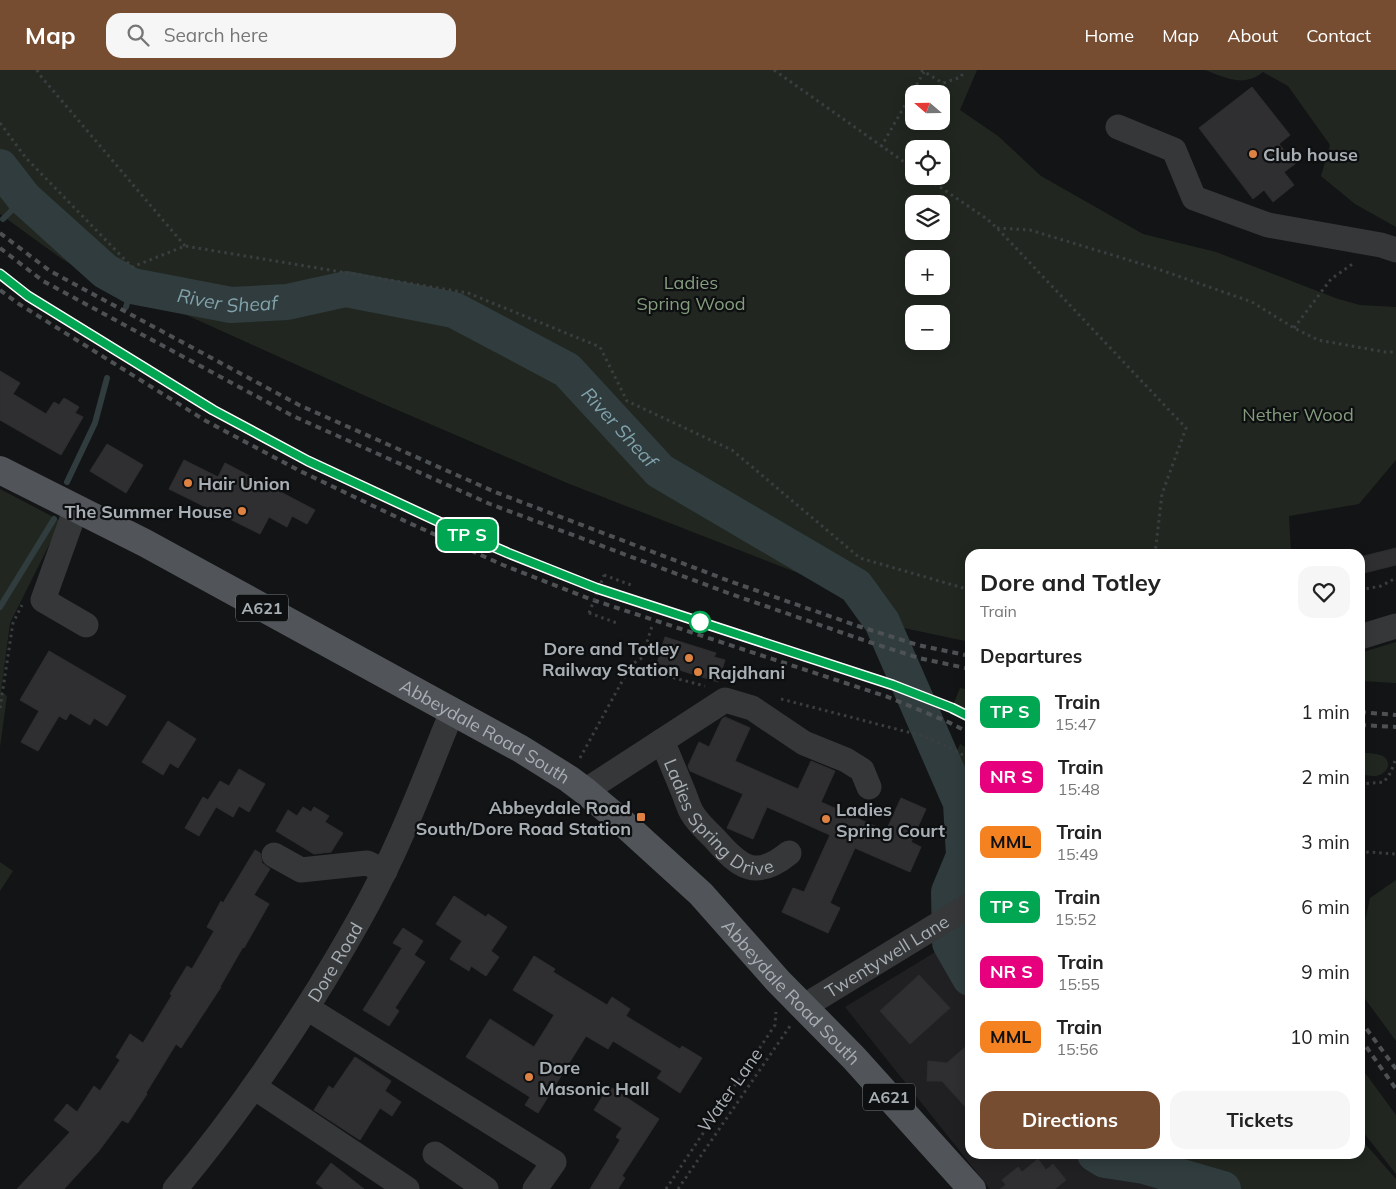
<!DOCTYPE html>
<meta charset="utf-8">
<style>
body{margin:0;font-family:Mulish,sans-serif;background:#f6f6f6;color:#222;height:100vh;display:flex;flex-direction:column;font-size:19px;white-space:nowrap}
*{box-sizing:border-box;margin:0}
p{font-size:16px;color:#767676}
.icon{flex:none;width:28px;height:28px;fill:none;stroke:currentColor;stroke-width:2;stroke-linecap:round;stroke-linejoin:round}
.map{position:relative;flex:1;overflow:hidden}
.details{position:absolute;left:965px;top:479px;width:400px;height:610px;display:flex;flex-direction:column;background:#fff;border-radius:15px;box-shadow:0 2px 12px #0003}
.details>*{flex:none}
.badge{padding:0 10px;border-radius:8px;font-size:18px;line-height:32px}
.needle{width:32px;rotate:290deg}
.fabs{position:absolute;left:905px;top:15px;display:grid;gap:10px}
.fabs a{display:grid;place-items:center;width:45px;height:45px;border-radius:10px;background:#fff;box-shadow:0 2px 12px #0003;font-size:25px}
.map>.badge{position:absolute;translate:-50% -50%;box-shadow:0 0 0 2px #fff}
h2{padding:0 15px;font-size:19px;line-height:45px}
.round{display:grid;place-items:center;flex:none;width:52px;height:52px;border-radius:15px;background:#f6f6f6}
.head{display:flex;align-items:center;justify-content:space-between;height:85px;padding:0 15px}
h1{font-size:24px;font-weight:700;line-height:38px}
.primary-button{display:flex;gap:10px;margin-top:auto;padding:10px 15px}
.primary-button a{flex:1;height:58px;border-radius:15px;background:#764d31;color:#fff;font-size:20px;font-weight:700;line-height:58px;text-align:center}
.primary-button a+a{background:#f6f6f6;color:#222}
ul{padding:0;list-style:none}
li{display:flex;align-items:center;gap:15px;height:65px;padding:0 15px}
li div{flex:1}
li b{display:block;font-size:19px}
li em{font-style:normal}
li .badge{min-width:55px;font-weight:700;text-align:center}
header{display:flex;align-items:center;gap:30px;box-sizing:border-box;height:70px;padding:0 25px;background:#764d31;color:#fff}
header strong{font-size:24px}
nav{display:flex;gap:28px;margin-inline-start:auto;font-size:18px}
.search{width:350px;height:45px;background:#f6f6f6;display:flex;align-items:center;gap:12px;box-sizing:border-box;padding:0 18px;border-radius:15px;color:#767676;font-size:19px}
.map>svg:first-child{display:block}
.built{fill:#202022}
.green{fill:#212720;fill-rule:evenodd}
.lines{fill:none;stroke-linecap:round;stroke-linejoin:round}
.stream{stroke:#303c3e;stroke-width:6}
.river{stroke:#303c3e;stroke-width:36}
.building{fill:#2f2f31;stroke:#2e2e31}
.path{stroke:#3b3e40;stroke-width:3;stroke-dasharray:2.5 4;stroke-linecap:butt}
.minor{stroke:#353739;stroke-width:25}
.major{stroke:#515458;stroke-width:28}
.rail{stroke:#4e5154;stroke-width:4;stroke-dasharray:6 5;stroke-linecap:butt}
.path-bridge{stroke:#3b3e40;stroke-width:3;stroke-dasharray:2.5 4;stroke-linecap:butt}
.line-casing{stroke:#fff;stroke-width:11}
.line{stroke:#00a651;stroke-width:8}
.poi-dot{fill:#dd8243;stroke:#0e0f10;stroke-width:2}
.stop-dot{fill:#fff;stroke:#00a651;stroke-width:2.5}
.labels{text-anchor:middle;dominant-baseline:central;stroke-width:4.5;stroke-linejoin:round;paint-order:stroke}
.shield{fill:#0e0f10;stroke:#797e83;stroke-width:1}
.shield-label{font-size:16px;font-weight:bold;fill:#a7aeb4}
.poi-label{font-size:18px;font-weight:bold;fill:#a7aeb4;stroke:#0e0f10;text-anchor:start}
.park-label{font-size:18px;fill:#859d7f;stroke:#0e0f10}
.street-label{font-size:18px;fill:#a7aeb4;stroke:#0e0f10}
.water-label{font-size:19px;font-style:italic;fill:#81a2ab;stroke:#0e0f10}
</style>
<header>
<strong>Map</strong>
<div class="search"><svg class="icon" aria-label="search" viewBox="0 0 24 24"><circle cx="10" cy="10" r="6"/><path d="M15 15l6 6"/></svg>Search here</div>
<nav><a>Home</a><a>Map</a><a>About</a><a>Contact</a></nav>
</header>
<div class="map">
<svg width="1396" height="1119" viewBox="0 0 1396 1119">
<rect width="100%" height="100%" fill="#131415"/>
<!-- built -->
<path class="built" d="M950,873L970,908V1084H1095L1105,1090L1144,1096L1223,1119H990L845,937Z"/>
<!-- green -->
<path class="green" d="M0,0H977L960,40L998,66L1041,106L1143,164L1216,182L1338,229L1360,235L1396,237V390L1359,434L1289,446L1291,484H970V572L899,557L826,514L567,413L379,332L171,238L128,228L62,189L0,144ZM914,24H941V51H914ZM914,79H941V106H914ZM914,134H941V161H914ZM914,189H941V216H914ZM914,244H941V271H914Z
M1205,0H1396V157L1355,134L1321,106L1330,75L1288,16L1263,2C1260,4 1256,7 1253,8C1237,15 1219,5 1205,0Z
M0,419L61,451L10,553L1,621L7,626L0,677Z
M1396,572V613L1360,611V583Z
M960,618L970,620V643L953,635Z
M960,674L970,680V825L958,833L949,822L964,786L961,733L948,703Z
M1360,683C1366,683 1374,683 1380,685C1389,687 1391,698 1383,703C1377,708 1367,706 1360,703Z
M0,792L13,801L0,821Z
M1396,810V971L1360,922V854L1364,856L1370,828Z
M1360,996L1396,1045V1104L1360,1058Z
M1360,1068L1396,1109V1119H1222L1144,1096L1105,1090L1111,1084H1360Z"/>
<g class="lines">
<!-- stream -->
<path class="stream" d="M3,149L24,128
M126,237L132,216
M67,412L95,353L107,308
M0,537L54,449"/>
<!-- river -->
<g class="river">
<path id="s1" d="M0,97L24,128L105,201L132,216L231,235L287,232L346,219L454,240L567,300L660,401L856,516L882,552L961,733L964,786L949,822L950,873L970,908"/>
<path d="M1095,1084L1105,1090L1144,1096L1223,1119"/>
</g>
</g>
<!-- building -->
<path class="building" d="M1252,17L1290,65L1279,74L1295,94L1284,102L1294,115L1273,132L1264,120L1253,129L1199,58Z
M0,301L20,313L13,324L46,344L54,332L59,335L64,328L79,337L75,343L83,347L61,385L0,350Z
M107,374L143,395L126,423L90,401Z
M184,390L218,407L225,393L315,440L307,454L292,446L287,457L269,447L260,464L169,419Z
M1396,478V495L1360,504V487Z
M665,567L716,583L714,587L725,590L718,612L657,593Z
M49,581L126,626L107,656L94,648L90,655L70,643L66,650L59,646L38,681L21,672L39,641L20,630Z
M725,647L750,658L735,691L798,719L811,691L835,701L821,732L886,761L901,728L926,739L911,772L921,777L910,802L855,778L830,833L840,838L828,863L782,842L793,818L804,822L830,765L767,737L753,769L727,758L743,724L690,701L688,696L699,672L709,677L722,649Z
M168,651L196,669L178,698L170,693L163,705L142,692Z
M239,699L265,714L249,742L239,736L233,747L216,737L199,766L185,758L203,727L208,730L220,711L229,716Z
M303,737L311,742L314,737L329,746L325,752L343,763L331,782L314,784L276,761L288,740L297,746Z
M255,780L260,783L262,793L270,799L254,825L269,834L244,878L243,877L220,917H221L181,978L176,974L146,1023L147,1024L128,1053L122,1050L98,1082L64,1119H17L70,1062L54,1050L67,1034L77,1042L94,1016L100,1021L120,990L116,987L130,964L143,973L172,925L170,924L187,896L192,899L214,861L207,857L221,831L223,833Z
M454,826L486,847L488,844L507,857L491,881L499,887L486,906L471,896L469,901L450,889L462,871L436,854Z
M403,858L423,871L414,885L425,892L395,938L399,941L389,956L363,940L402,878L393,873Z
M534,886L555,899L553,902L607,935L612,927L630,939L626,946L680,979L682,976L702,988L680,1023L657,1008L662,1001L613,971L608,979L586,966L538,1043L525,1035L530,1027L466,987L490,949L534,977L554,945L513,920Z
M919,905L950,938L910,974L880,941Z
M970,973V1042L942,1011H927L928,991L947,993Z
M355,987L391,1011L385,1021L401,1032L392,1046L380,1038L360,1070L314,1040L329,1016L333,1019Z
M609,1016L659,1049L622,1106L625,1108L618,1119H590L620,1070L616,1067L622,1058L594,1040Z
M1038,1089L1046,1100L1053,1094L1066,1110L1055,1119H1000L1006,1115L1002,1110L1018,1097L1022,1102Z
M331,1093L364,1119H324L316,1113Z"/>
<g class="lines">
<!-- path -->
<path class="path" d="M37,0L39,4L185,176
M774,0L914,99
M921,0L943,13L961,7L964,0
M0,53L26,88L132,197L185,176L468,223L600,277L627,331L732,380L860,488L970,520
M881,77L924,2
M924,106L987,149L997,158L1186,358L1162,424L1155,484
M997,158L1030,160L1155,198L1252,232L1294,258L1318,270L1385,282H1396
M1294,258L1331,209L1354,193
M604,505L631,515
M1360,520L1381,516L1396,508
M589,543L617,553
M629,596L705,616
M781,629L923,666L952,679L970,689
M0,638L13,553L22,535
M580,688L625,606L629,596L642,588L652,556
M1360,714L1384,712L1391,702L1396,688
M1360,784L1368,782L1396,784
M666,1119L775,955L776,942
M678,1119L790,956"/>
<!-- minor -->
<g class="minor">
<path d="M1118,57L1174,80L1194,128L1268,155L1381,175L1396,180"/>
<path d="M76,438L43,530L86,555"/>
<path d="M1360,567L1396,556"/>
<path id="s2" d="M662,671C669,687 676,704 683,721C686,728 688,736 692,743C697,752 707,761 715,769C740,798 756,810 789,783"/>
<path d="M585,721L725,630L752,638L804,673L846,690L862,700L869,717"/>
<path d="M274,785L301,800L367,793L385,801"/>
<path id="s3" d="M803,937L970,835"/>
<path d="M307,938L554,1092L535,1119"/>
<path d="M254,1017L407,1119"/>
<path d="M435,1084L486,1119"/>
<path id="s4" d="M175,1119C229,1055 277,986 321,915C342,880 364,844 382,806C409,753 429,697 452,642"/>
</g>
<!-- major -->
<path class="major" id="s5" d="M0,400L145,473L521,679L569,709L585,721L623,753L701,824L778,911L854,988L972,1119"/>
<!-- rail -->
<path class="rail" d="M0,163L50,201L299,335L495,422L732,512L858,556L918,575L970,586
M0,178L43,211L293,346L490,434L728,523L869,572L919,588L970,599
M0,204L28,226L213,340L308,391L417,442L508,483L596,517L893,615L952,638L970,647
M0,220L19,234L206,351L300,401L407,452L503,495L590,529L888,627L946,651L970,663
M1360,642L1396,645
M1360,655L1396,657
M1360,950L1396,999
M1360,968L1396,1019"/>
<!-- path-bridge -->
<path class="path-bridge" d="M589,543L604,505"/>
</g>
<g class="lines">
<!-- line casing -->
<g class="line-casing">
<path id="line" d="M0,204L28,226L213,340L308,391L478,470L508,483L596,518L893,615L952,638L970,647"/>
</g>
<!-- line -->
<use href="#line" class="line"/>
</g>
<!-- markers -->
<g class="poi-dot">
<circle cx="1253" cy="84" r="5"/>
<circle cx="188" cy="413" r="5"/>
<circle cx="242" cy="441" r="5"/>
<circle cx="689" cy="588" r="5"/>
<circle cx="698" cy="602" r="5"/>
<rect x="636" y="742" width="10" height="10" rx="2.5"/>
<circle cx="826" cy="749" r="5"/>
<circle cx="529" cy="1007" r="5"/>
</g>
<circle class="stop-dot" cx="700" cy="552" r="10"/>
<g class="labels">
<!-- shield labels -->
<g class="shield">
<rect x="236" y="524.5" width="52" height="27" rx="4"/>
<rect x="863" y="1013.5" width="52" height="27" rx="4"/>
</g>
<g class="shield-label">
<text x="262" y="538">A621</text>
<text x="889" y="1027">A621</text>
</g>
<!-- poi labels -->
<g class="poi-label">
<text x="1263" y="84">Club house</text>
<text x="198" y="413">Hair Union</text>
<text x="232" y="441" text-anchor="end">The Summer House</text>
<text x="679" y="578" text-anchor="end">Dore and Totley<tspan x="679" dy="21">Railway Station</tspan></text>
<text x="708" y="602">Rajdhani</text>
<text x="631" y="737" text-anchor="end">Abbeydale Road<tspan x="631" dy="21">South/Dore Road Station</tspan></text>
<text x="836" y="739">Ladies<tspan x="836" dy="21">Spring Court</tspan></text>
<text x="539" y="997">Dore<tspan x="539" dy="21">Masonic Hall</tspan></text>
</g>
<!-- park labels -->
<g class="park-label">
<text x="691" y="212">Ladies<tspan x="691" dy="21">Spring Wood</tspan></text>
<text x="1298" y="344">Nether Wood</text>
</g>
<!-- street labels -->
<g class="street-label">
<text stroke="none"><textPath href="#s5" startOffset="551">Abbeydale Road South</textPath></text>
<text stroke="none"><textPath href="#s2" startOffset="101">Ladies Spring Drive</textPath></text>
<text stroke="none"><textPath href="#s3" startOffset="98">Twentywell Lane</textPath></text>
<text stroke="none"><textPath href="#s4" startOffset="278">Dore Road</textPath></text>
<text stroke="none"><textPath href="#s5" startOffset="956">Abbeydale Road South</textPath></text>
<text transform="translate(730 1020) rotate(-55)">Water Lane</text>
</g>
<!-- water labels -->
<g class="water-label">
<text stroke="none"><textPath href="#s1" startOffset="276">River Sheaf</textPath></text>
<text stroke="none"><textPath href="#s1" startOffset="712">River Sheaf</textPath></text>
</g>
</g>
</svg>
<div class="fabs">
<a><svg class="needle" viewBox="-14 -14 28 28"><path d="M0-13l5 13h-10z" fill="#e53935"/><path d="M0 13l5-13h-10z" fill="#767676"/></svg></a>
<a><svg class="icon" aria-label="locate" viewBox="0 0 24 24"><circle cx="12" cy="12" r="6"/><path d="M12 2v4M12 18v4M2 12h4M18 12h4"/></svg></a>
<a><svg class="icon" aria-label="layers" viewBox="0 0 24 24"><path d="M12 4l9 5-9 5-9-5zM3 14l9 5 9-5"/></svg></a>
<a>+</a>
<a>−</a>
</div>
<b class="badge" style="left:467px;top:465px;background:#00a651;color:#fff">TP S</b>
<section class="details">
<div class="head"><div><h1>Dore and Totley</h1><p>Train</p></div><a class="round"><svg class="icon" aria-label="heart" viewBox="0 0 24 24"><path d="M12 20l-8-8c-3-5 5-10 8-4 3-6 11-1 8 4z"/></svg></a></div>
<h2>Departures</h2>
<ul>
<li><span class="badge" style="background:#00a651;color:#fff">TP S</span><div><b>Train</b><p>15:47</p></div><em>1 min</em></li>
<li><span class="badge" style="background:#e6007e;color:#fff">NR S</span><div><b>Train</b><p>15:48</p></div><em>2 min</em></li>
<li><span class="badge" style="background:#f58220;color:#111">MML</span><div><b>Train</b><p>15:49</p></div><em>3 min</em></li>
<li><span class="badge" style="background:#00a651;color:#fff">TP S</span><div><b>Train</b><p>15:52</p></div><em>6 min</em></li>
<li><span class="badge" style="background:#e6007e;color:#fff">NR S</span><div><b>Train</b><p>15:55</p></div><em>9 min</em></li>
<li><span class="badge" style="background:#f58220;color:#111">MML</span><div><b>Train</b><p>15:56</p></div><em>10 min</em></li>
</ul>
<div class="primary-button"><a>Directions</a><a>Tickets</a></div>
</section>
</div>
